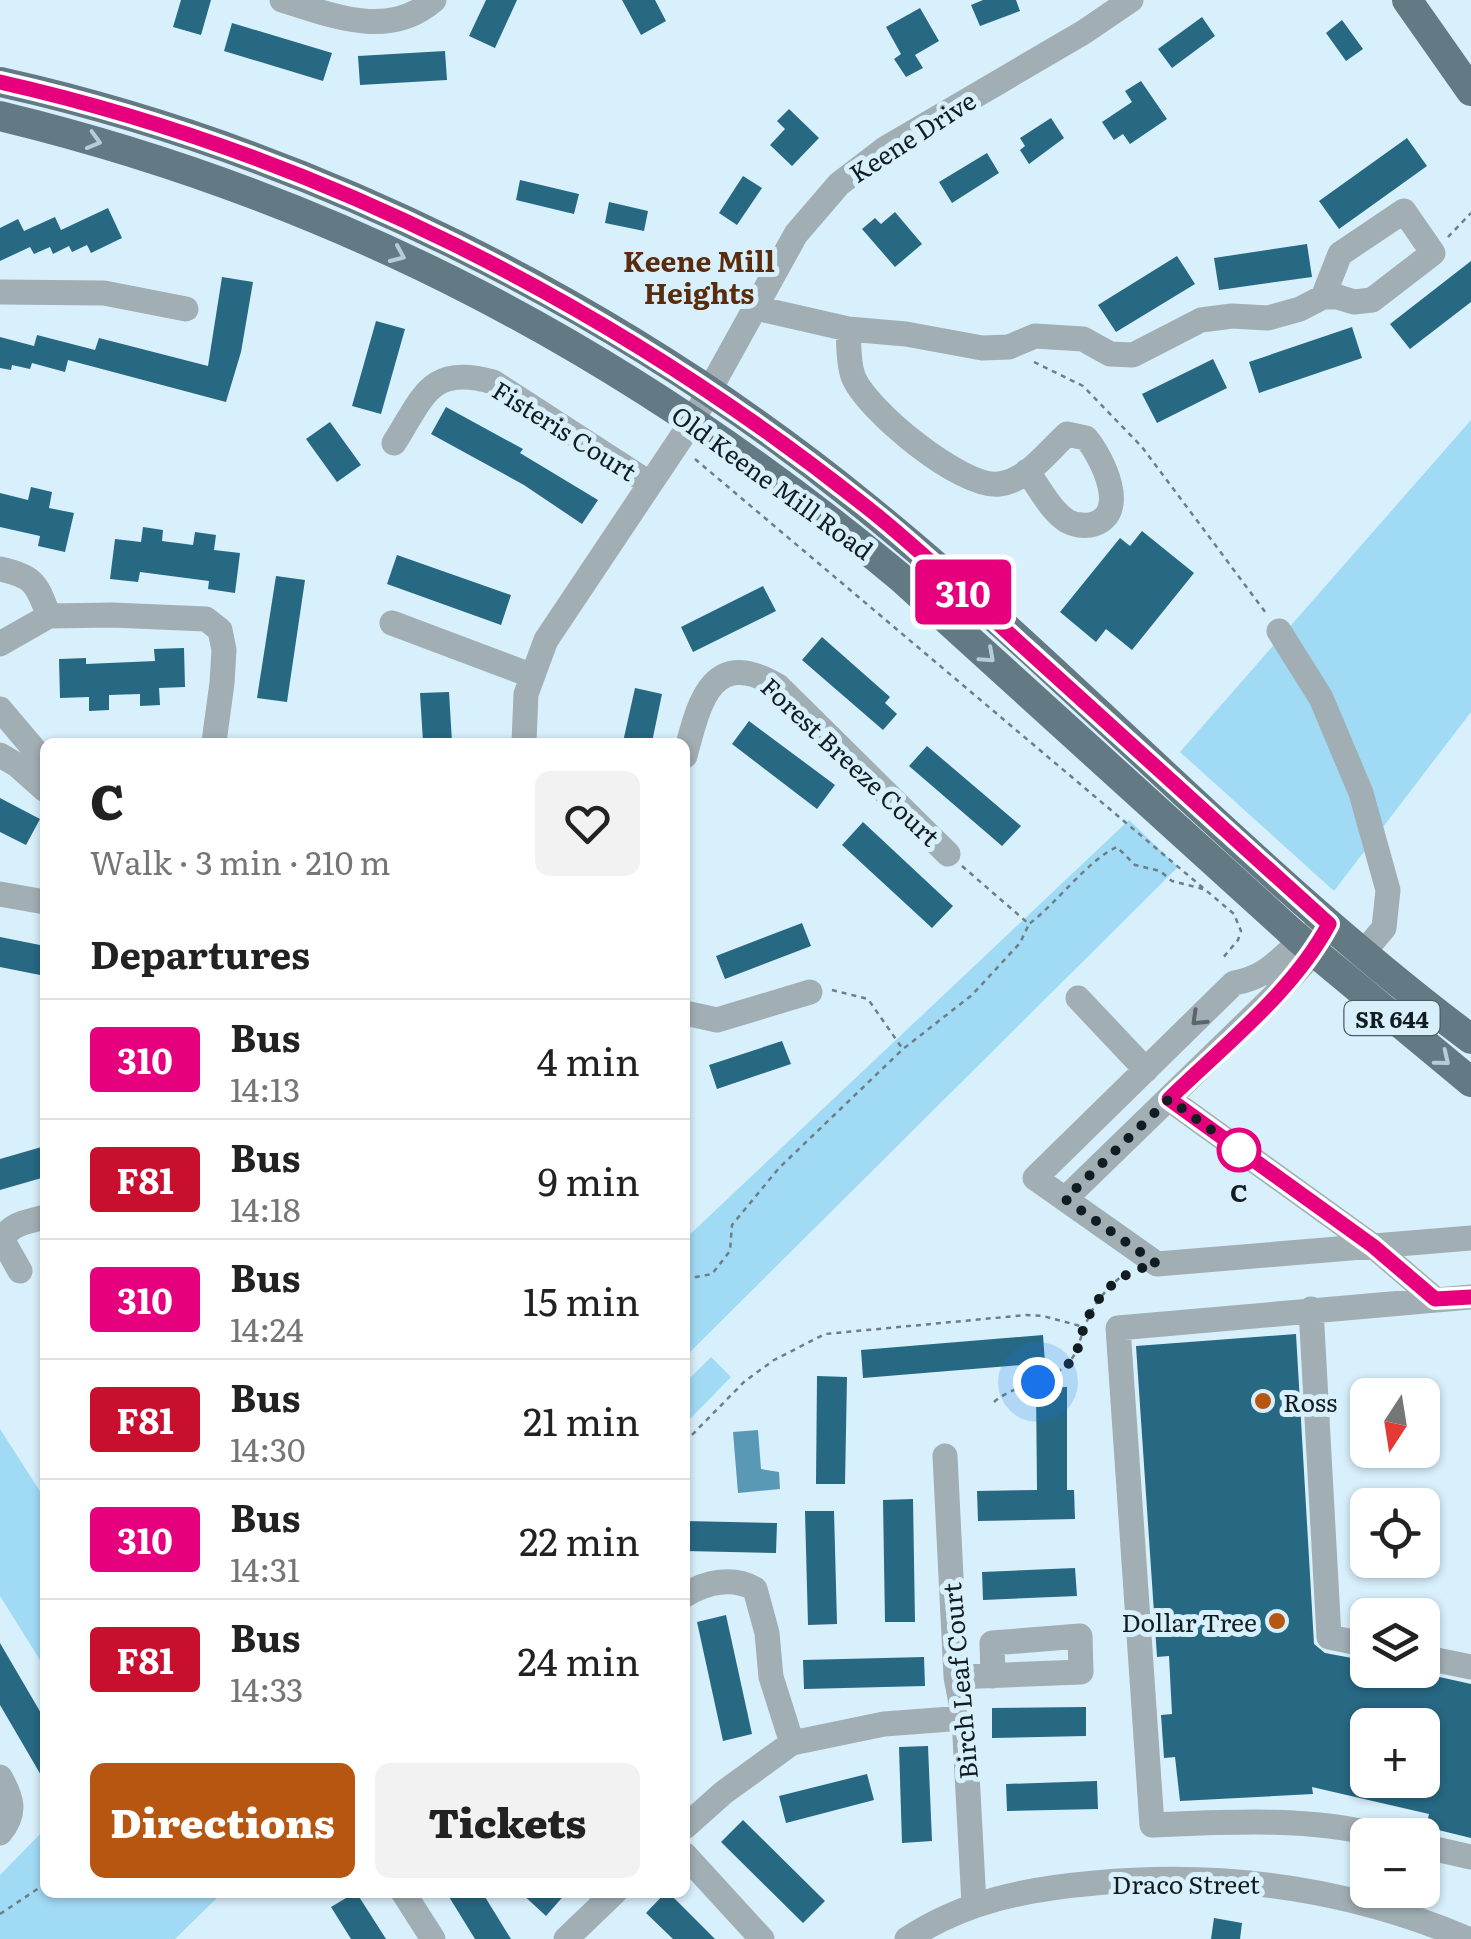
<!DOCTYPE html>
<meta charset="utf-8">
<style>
body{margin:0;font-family:Literata,serif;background:#f2f2f2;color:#222;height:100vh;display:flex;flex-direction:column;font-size:38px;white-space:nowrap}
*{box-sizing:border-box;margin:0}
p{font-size:32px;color:#767676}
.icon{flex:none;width:55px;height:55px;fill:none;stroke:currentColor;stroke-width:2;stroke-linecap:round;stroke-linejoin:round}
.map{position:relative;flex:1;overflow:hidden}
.panel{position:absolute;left:40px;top:738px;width:650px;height:1160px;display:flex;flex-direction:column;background:#fff;border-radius:15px;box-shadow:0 2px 8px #0004}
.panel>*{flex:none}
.badge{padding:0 20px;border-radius:8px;font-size:35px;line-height:65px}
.needle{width:65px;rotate:192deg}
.controls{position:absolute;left:1350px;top:1378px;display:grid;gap:20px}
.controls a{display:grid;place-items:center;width:90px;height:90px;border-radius:15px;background:#fff;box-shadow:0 2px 8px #0004;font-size:50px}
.you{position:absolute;width:50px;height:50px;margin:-25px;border:8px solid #fff;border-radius:50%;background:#1a73e8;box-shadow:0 0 0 15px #1a73e833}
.map>.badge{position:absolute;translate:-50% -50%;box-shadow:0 0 0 5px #fff}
h2{padding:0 50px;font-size:38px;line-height:90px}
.round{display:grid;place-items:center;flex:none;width:105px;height:105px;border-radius:15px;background:#f2f2f2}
.headline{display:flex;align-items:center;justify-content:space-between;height:170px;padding:0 50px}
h1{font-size:48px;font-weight:800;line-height:75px}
.button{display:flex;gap:20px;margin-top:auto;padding:20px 50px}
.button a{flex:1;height:115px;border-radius:15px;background:#b65611;color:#fff;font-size:40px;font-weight:800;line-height:115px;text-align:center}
.button a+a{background:#f2f2f2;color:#222}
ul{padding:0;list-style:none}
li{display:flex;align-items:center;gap:30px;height:120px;padding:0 50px;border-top:2px solid #e0e0e0}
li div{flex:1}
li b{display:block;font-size:38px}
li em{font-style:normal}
li .badge{min-width:110px;font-weight:700;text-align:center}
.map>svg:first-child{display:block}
.green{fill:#a1daf5}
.water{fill:#5a99b6}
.building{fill:#276883;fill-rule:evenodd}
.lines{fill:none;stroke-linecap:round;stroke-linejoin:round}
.path{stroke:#6d7e86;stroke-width:2.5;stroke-dasharray:5 5;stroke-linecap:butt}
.minor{stroke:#a1aeb4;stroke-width:25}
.major{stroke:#637a85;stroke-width:30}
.oneway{stroke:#b5cdd8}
.oneway2{stroke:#5a666b}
.line-casing{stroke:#fff;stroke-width:22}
.line{stroke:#e6007e;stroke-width:15}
.walk{stroke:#121d22;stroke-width:10;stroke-dasharray:0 18}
.stop-dot{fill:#fff;stroke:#e6007e;stroke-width:5}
.poi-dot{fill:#b65611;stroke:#d8f0fc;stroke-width:4}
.labels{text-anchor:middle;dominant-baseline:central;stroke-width:10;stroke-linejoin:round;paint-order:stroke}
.shield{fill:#d8f0fc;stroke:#4d5c63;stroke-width:2.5}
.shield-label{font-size:22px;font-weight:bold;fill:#121d22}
.street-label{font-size:25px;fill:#121d22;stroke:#d8f0fc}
.stop-label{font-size:25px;font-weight:bold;fill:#121d22;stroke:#d8f0fc}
.poi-label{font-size:25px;fill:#121d22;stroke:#d8f0fc;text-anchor:start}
.neighbourhood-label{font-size:28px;font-weight:bold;fill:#5a2b0d;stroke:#d8f0fc}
</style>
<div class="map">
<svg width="1471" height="1939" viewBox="0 0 1471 1939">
<rect width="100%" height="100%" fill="#d8f0fc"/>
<!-- green -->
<path class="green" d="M1471,420V712L1334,891L1180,752Z
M1129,820L1178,867L685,1357V1239Z
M711,1357L731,1377L689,1420L685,1417V1383Z
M0,1429L45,1499V1668L0,1596Z
M45,1829V1892L222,1893L175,1939H0V1875Z"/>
<!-- water -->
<path class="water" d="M758,1430L761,1469L779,1472L780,1489L738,1493L733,1432Z"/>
<!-- building -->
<path class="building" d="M181,0H211L201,35L173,27Z
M486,0H517L495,48L469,36Z
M622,0H655L666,21L641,35Z
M983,0H1016L1020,11L980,26L971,5Z
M920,8L939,41L915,55L923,68L906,77L894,59L901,54L886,27Z
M1202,17L1215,36L1172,68L1158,49Z
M1342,20L1363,49L1346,61L1326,33Z
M232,23L332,53L323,81L224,51Z
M445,51L447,80L360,85L358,56Z
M1141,81L1167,119L1130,144L1123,134L1114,140L1102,122L1132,102L1125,91Z
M789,109L819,138L792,166L770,145L785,129L777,121Z
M1051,118L1064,138L1029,164L1020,150L1025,146L1020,138Z
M1407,138L1427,166L1339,229L1319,201Z
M987,153L999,173L952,203L939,182Z
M743,176L762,188L737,225L719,213Z
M520,180L579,194L574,214L516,200Z
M609,202L648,211L644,231L605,223Z
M108,208L122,238L91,253L87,245L72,252L69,246L53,254L50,247L34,254L30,247L0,261V228L18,219L24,231L55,217L61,230Z
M895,212L922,244L895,267L862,229L875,218L881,224Z
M1307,244L1312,277L1219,290L1214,258Z
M1177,256L1195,284L1116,332L1098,305Z
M1471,261V302L1410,349L1390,324Z
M222,277L253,282L241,352L226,402L68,360L65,372L32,363L30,369L12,365L11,370L0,368V337L34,346L37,335L95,350L99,338L208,366Z
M376,321L405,329L381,414L352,406Z
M1352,327L1362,358L1259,393L1249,362Z
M1213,359L1227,388L1157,423L1142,394Z
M446,407L523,449L520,453L598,500L582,524L524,485L431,434Z
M330,422L361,465L337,482L306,439Z
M31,487L52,492L49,508L74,513L65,552L38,546L40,536L0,527V493L28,500Z
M143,527L163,530L162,541L193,545L195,532L216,535L214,550L240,553L235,593L208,589L209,581L140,572L138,582L110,579L115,539L141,542Z
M1142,531L1194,573L1132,650L1106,629L1096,642L1060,612L1120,538L1130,546Z
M397,555L511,595L501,625L387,584Z
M276,576L305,580L287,702L257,698Z
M763,586L776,611L693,652L681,627Z
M822,637L890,697L885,703L897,714L883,730L802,660Z
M184,648L185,687L159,688L160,705L140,706V694L109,695V710L89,711V697L60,698L59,659L86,658V664L155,661L154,649Z
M635,688L662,694L652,742H623Z
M449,692L452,742H423L420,693Z
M749,721L835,785L817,809L732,744Z
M927,746L1021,826L1002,846L909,766Z
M0,798L40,819L26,845L0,832Z
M863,822L953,906L932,928L842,845Z
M802,923L811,946L725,979L716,956Z
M0,937L45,946V976L0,967Z
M782,1041L791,1064L717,1089L709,1065Z
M45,1146V1177L0,1190V1159Z
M1296,1334L1314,1644L1325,1653L1368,1661V1670H1408L1471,1684V1838L1426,1827L1429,1814L1312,1787L1313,1794L1180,1801L1175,1757L1164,1758L1161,1715L1172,1714L1169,1656L1157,1657L1136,1346ZM1368,1725H1422V1780H1368Z
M1043,1335L1045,1363L863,1378L861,1350Z
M817,1376L847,1377L845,1484H816Z
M1036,1387H1067V1490H1074L1075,1519L978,1521L977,1491L1037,1490Z
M913,1499L915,1622H885L883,1500Z
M805,1511H834L837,1624L808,1625Z
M685,1521L777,1523L776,1553L685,1551Z
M1075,1568L1077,1596L983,1600L982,1572Z
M726,1615L752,1734L723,1741L697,1622Z
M0,1643L45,1720V1782L0,1705Z
M924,1657L925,1686L804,1689L803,1660Z
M1086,1707V1736L992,1738V1708Z
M928,1746L932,1841L902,1843L899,1747Z
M867,1774L874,1800L786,1823L779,1796Z
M1097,1781L1098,1809L1007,1811L1006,1784Z
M743,1820L825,1901L803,1923L721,1842Z
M356,1892L386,1939H351L331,1907Z
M446,1892H482L511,1939H475Z
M520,1892H567L546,1916Z
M666,1892H668L715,1939H673L646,1913Z
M1214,1918L1242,1923L1240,1939H1211Z"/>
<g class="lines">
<!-- path -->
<path class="path" d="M1448,237L1471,213
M1034,362L1083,386L1142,447L1266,613
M695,459L1234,914L1241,931L1238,940L1222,959
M962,866L1029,924C1057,903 1089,859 1117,847L1135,865L1160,871L1172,881L1203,889
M832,990L868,999L902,1048
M685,1279L712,1274L730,1251L732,1225L779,1168L903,1049L972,995L1020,943L1029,924
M994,1402C1017,1382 1050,1385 1070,1361C1077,1353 1079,1342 1083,1332C1091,1306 1108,1284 1131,1270
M685,1442L745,1381L774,1360L825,1334L1026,1315L1043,1316L1084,1327
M0,1914L45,1884"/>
<!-- minor -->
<path class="minor" d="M282,0C332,15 388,40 434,0
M0,292L104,293L186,309
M756,308L848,329L906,334L982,348L1009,347L1035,336L1083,339L1110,354L1133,355L1201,320L1232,316L1268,318L1300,309L1323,297H1338L1354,302L1372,300L1433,253L1404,211L1340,254L1323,297
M848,329C849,343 848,362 853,376C865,409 962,489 999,484C1027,481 1047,452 1067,434L1086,438C1102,457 1132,516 1090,525C1082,526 1074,525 1067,521C1050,510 1039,487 1027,471
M394,443C424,396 430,364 493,382L649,483
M0,569C36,577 36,584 49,616
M392,623L530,675
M1279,631L1321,698L1361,793L1388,890L1384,928L1362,954
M0,644L49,616L112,615L206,619L220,630L224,650L222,683L214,742
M0,709L45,762
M524,742L526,694L546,640L693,420L796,234L839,184L886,148L1084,32L1131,0
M0,755L17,765L45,790
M685,756C699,703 711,646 778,686L948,854
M0,894L45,902
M1314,932C1283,951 1274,976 1234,983L1035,1178L1157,1264L1471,1238
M1078,998L1146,1070
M685,1013L717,1020L810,992
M1169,1099L1373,1246L1435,1299
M1065,1199L1273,997L1314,952L1323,935
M20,1271L3,1241C8,1223 29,1222 45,1217
M1311,1309L1329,1637L1368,1645
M945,1456L956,1677L964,1718L974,1904
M685,1595C706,1582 733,1576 755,1589L767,1633L771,1677L792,1743
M1422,1657L1471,1667
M956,1677L1081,1672L1080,1636L992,1643L993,1676
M0,1777C12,1798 17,1813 0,1833
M685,1827L723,1793L792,1743L884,1724L964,1718
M1378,1835C1305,1817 1228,1822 1152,1825L1118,1328L1471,1297
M1422,1846L1471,1857
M685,1855L762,1939
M403,1892L433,1939
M566,1939L615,1892
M907,1939C965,1901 1026,1889 1095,1883C1224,1871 1348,1888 1468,1939"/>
<!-- major -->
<path class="major" d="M1407,0L1471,91
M0,82C310,151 621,307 867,508C1075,677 1256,878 1471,1039
M0,116C340,198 632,354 900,577L1300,940L1471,1082"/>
</g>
<!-- one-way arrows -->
<defs><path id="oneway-chevron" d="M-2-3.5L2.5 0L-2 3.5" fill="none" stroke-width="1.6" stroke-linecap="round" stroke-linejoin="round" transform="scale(2.5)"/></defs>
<g class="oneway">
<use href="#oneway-chevron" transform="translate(94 141) rotate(16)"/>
<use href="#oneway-chevron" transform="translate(398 255) rotate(24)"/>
<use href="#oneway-chevron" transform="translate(988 656) rotate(42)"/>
<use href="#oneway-chevron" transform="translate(1443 1059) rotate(39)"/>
</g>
<use class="oneway2" href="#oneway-chevron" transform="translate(1198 1019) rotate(136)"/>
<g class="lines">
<!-- line casing -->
<g class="line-casing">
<path id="line" d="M0,82C315,153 612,305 864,505C921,550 973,601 1026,649C1127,740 1228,832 1329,924C1293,992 1224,1045 1169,1099L1373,1246L1435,1299L1471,1297"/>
</g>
<!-- line -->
<use href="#line" class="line"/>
<!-- walk -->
<path class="walk" d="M1038,1382C1051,1376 1063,1371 1072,1360C1078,1352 1080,1340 1083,1330C1096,1293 1119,1272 1157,1264L1065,1199L1169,1099L1239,1150"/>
</g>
<!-- markers -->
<circle class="stop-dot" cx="1239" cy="1150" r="20"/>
<g class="poi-dot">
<circle cx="1263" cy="1401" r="10"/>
<circle cx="1277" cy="1621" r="10"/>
</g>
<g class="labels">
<!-- shield labels -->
<rect class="shield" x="1344.5" y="1001" width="95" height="34" rx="8"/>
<g class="shield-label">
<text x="1392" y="1018">SR 644</text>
</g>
<!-- street labels -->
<g class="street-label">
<text transform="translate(912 136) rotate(-33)">Keene Drive</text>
<text transform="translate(565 430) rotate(32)">Fisteris Court</text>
<text transform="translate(773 482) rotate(36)">Old Keene Mill Road</text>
<text transform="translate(851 761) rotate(43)">Forest Breeze Court</text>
<text transform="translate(959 1681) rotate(-95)">Birch Leaf Court</text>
<text x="1186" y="1883">Draco Street</text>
</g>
<!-- stop labels -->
<g class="stop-label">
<text x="1239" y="1191">C</text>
</g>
<!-- poi labels -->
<g class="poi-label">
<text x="1283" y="1401">Ross</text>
<text x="1257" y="1621" text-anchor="end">Dollar Tree</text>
</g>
<!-- neighbourhood labels -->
<g class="neighbourhood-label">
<text x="699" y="260">Keene Mill<tspan x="699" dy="32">Heights</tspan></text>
</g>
</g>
</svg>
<div class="controls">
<a><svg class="needle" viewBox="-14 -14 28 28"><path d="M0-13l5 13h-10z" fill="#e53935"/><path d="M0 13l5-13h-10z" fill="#767676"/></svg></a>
<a><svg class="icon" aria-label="locate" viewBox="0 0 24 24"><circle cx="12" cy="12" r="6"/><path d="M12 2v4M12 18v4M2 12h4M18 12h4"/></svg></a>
<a><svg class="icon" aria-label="layers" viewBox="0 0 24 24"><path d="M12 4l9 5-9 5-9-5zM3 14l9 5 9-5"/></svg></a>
<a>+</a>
<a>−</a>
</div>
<div class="you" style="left:1038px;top:1382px"></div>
<b class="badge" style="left:963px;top:592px;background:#e6007e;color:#fff">310</b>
<section class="panel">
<div class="headline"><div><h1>C</h1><p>Walk · 3 min · 210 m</p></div><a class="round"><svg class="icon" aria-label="heart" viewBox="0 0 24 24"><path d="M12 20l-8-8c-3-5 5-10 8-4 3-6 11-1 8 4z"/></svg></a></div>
<h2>Departures</h2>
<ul>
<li><span class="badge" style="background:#e6007e;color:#fff">310</span><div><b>Bus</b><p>14:13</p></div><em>4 min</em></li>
<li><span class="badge" style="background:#c8102e;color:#fff">F81</span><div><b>Bus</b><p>14:18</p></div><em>9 min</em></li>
<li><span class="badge" style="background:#e6007e;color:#fff">310</span><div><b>Bus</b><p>14:24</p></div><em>15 min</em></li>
<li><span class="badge" style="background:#c8102e;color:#fff">F81</span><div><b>Bus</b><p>14:30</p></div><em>21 min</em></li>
<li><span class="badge" style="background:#e6007e;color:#fff">310</span><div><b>Bus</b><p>14:31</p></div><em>22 min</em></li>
<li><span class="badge" style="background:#c8102e;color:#fff">F81</span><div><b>Bus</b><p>14:33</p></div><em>24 min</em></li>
</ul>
<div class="button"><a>Directions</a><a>Tickets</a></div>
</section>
</div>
